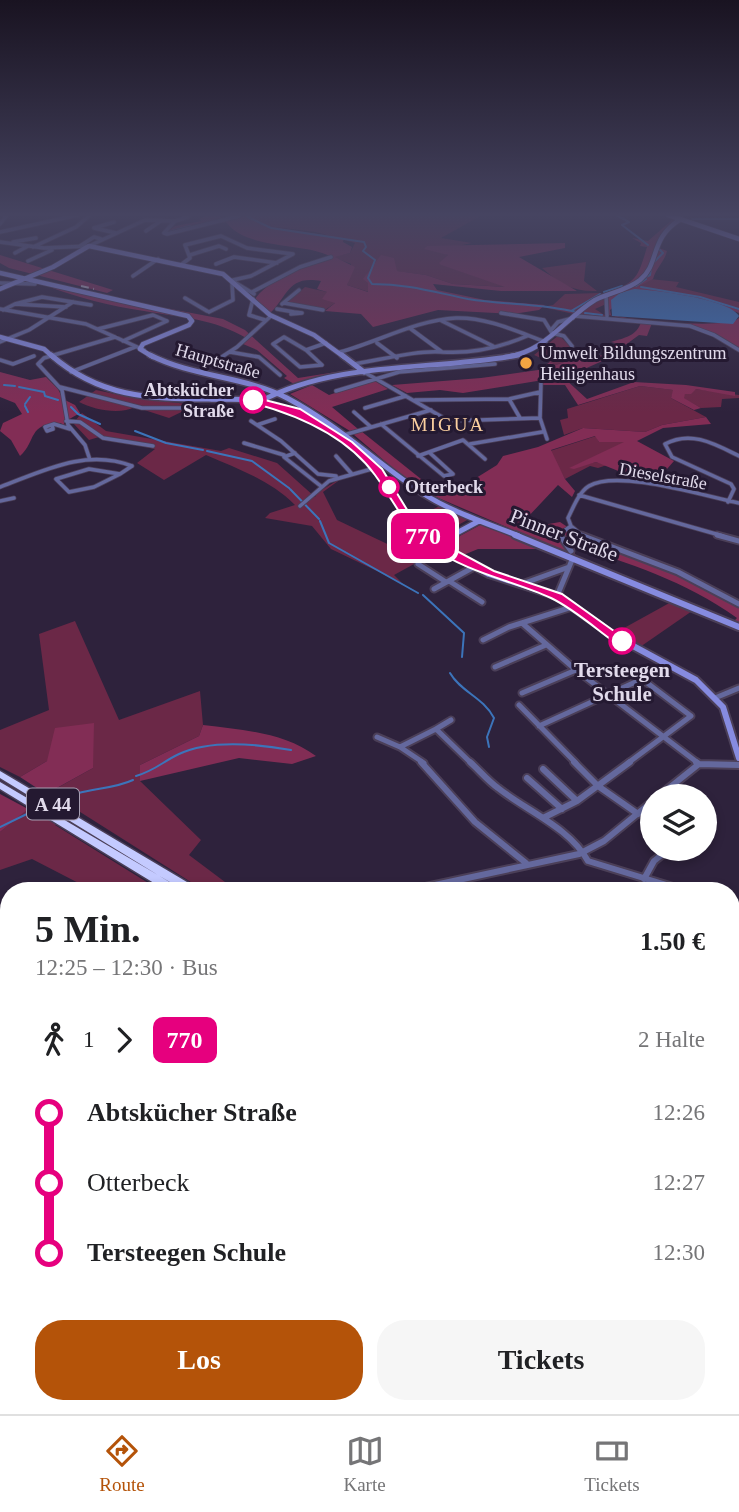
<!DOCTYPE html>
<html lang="de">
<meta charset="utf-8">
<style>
body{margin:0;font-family:Georgia,serif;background:#f6f6f6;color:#202124;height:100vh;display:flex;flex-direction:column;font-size:26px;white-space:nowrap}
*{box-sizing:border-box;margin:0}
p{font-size:23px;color:#757577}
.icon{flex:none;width:38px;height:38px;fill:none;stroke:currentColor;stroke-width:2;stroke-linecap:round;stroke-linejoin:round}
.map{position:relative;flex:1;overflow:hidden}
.sheet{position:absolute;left:0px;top:882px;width:740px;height:532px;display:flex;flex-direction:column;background:#fff;border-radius:28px 28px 0 0;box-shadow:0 4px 10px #0003}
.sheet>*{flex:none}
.badge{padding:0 14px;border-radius:10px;font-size:24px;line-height:46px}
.fabs{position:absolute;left:640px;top:784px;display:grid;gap:14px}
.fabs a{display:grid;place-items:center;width:77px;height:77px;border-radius:50%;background:#fff;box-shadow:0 4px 10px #0003;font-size:35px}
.map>.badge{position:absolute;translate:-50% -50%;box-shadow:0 0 0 4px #fff}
.legs{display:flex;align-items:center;gap:10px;height:77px;padding:0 35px;font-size:23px}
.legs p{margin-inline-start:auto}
.headline{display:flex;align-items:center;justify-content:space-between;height:119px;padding:0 35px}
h1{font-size:38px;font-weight:700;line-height:52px}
.button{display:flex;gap:14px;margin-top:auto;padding:14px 35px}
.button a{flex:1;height:80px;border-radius:28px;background:#b45309;color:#fff;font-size:28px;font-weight:700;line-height:80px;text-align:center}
.button a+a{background:#f6f6f6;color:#202124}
ul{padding:0 35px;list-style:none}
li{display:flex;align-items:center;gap:24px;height:70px;font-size:26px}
li i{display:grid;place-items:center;width:10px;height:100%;margin:0 9px;background:currentColor}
li i::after{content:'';width:18px;height:18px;margin:-9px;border:5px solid;border-radius:50%;background:#fff}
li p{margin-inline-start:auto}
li:first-child i{background:linear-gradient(#0000 50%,currentColor 0)}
li:last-child i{background:linear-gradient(currentColor 50%,#0000 0)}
.menu{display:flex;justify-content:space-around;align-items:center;height:98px;border-top:2px solid #e0e0e0;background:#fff;font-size:19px;color:#757577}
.menu a{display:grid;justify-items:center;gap:4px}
.menu .active{color:#b45309}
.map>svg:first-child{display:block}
.green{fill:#6b2847}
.forest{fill:#822d55}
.water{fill:#3c74ba}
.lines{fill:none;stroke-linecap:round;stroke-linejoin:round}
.stream-far1{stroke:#3c74ba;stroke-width:2}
.stream{stroke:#3c74ba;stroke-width:2.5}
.street-far3-casing{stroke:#4b3f58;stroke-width:5}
.street-far2-casing{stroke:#4b3f58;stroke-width:9}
.street-far1-casing{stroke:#4b3f58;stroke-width:10}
.street-casing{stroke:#4b3f58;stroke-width:11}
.secondary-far2-casing{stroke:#4b3f58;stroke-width:6}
.secondary-far1-casing{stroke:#4b3f58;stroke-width:8}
.secondary-casing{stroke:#4b3f58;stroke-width:10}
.highway-casing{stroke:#4b3f58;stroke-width:3}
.street-far3{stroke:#64689d;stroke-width:3.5}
.street-far2{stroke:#64689d;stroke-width:5}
.street-far1{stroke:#64689d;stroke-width:6}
.street{stroke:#64689d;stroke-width:8}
.secondary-far2{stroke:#868be0;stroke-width:4.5}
.secondary-far1{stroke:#868be0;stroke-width:5}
.secondary{stroke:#868be0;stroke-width:6}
.highway{fill:#c4caff;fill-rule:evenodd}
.rail{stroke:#bbb3c6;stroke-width:2;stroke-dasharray:8 4.5;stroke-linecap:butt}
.line-1{fill:#e6007e;stroke:#fff;stroke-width:2}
.poi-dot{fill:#f3a442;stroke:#241931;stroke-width:2.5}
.stop-1-dot{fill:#fff;stroke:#e6007e;stroke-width:3.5}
.labels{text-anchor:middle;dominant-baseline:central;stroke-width:6;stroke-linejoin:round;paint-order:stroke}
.far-poi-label{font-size:18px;fill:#e1daeb;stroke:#241931;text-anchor:start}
.far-street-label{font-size:18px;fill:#e1daeb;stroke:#241931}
.far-stop-label{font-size:18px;font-weight:bold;fill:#e1daeb;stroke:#241931;text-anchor:end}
.far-neighbourhood-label{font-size:19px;letter-spacing:2px;fill:#fcd0a0;stroke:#241931}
.shield{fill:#241931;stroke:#a8a0b3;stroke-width:2}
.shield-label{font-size:19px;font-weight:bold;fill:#e1daeb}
.street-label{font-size:21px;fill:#e1daeb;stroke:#241931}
.stop-label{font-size:21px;font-weight:bold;fill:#e1daeb;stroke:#241931}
</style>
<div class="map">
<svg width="739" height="1414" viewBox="0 0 739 1414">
<rect width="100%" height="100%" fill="#2e223c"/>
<!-- green -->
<path class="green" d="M255,215H482L441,238L472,243L453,247L427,246L448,255L442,265L507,287L453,284L426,275L371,268L367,274L369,292L347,285L351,264L333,257L350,253L355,243L316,232L267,226L255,220Z
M586,262L584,281L597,291C573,292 560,284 542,268Z
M650,279L679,282L676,287L739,302V310L703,298L638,286Z
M305,287L327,292L335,303L325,310L287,303Z
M601,293L606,299L604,305L595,309L606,316H583L542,307L553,305L565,294Z
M559,335L577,354L575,358L556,365L534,355Z
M640,386L674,390L671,398L706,417L662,425L645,432L583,428L564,435L560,420L568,418L567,409Z
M696,389L739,395V398L722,399L721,407L701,408L683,398L685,393Z
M96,390L134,398L196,405L169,418L135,407C120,415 94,410 79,402Z
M82,413L106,431L221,451L229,448L277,463L315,497L318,492L345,476L323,492L337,520L402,551L425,558L394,575L402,583L331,549L312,526L265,518L270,513L295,505C270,480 238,469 206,455L164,480L137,463L155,449L99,437L89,440L73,423Z
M596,436L599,442H626L570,468L596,462L607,465L598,468L590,466L565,479L550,451Z
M440,506L469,519L449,530L427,516V512Z
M673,601L695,609L640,647L615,633Z
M75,621L119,720L200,691L203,725L199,736L140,765V781L201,840L189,855L237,891H205L77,810L55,825L161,891H94L32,859L0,870V832L41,797L93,768V724L47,761L20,777L0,767V730L49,710L39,634Z
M732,1170L739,1171V1270L732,1274Z
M58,1405H311L310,1414H45Z"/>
<!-- forest -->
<path class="forest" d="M208,215H219L222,219L255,215V220L267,226L344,238L343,242L352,247L350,253L335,257L355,267L347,285L368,292V283L363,279L381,255L394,258L397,271L426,275L453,284L505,287L441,265L439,263L448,255L424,249L427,246L565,243V248L519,257L577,291H501L433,284L437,290L485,300L545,305L539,310L513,314L438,310L373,327L361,314L325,311L335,303L322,299L327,292L317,289L321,281C286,275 289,297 267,316L253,303C262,282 307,264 330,256C302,242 246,250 226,222L165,233L175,226L202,221L199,219Z
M662,215L675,221L656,247L667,251C665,261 656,268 653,279L639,286L702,298L739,310V313L700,299L634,289L610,310L611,315C630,320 727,330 739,318V349C715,330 682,326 652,323L647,336L639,335L613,354L616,355L564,378L587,399L634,382L686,385L735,392V396L696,389L691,394H685L684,398L701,408L694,410L671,398L673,390L640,386L578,405L565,385H543L542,382L537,381L463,393L440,390L407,393L392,385L481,378L538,370L550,362L556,365L575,358L573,349L588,351L582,359C595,358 608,356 615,343L611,342C624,338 637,336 641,322L609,315L606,305L608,297L605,294C637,281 637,280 647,247L640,246L641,243L632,238L648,241L672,220Z
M0,255L113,290L107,293L9,268L0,263Z
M45,285L223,319L245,330L298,378L355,369L358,372L294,384L284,378L287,376L257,350L243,344L248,339C212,318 184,318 144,311C111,306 77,298 45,285Z
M0,372L30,380L46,377L58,389L63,399L75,405L80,413L64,422L65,429L61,423C27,423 37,441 20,456L11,440L0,431L3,423L22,414L15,403L0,397Z
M373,380L388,389L332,407L358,429L350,431L290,394L312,385L329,395Z
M706,417L711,424L663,428L637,441L674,461L653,485L596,462L574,469L569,468L624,442H599L595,436L551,450L565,479L575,491L572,497L558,485L526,519L543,525L560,522L593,544L674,572L739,605V624L734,621L737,618C685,581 629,563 569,544L577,557L429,494L408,481L353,434L361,431L421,479L438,487L468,483L497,465L503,456L538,447L583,428L645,432L662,425Z
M482,524L544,549H478L461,556L443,545Z
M94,723L93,768L46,794L20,777L47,761L55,728Z
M203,725C243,730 283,732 316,756L292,764L239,758L140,781V765L199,736Z
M0,794L28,809L0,832Z
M311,1405H523L532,1414H310Z"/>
<!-- water -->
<path class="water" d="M634,289C655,290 729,299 739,316L733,324L612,316L611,300L620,293Z"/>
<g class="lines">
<!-- stream-far1 -->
<path class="stream-far1" d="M250,215L248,217L271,228L364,242L366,247L363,251L375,260L368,278L372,284C409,284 433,292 468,299C504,305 540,303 576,312
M616,215L629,222L622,225L648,245
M692,219H739
M168,232L190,226
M654,262L663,253L659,249
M646,277L650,275L651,268
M636,286L646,279
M641,287L700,297L739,309
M604,292L622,286
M571,311L600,294
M585,313L602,315
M4,385L15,386
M19,387L44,392L45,396L58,400
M25,404L30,397
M25,406L28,412
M71,407L78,414L100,424
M135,431L166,443L203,450
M207,451L252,461L289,488
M290,489L319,519
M320,521L329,543L418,593
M423,595L464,633L462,657
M450,673C461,692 483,697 494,718L487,737L489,747
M136,776C156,770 162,762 179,754C211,739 257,744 291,750
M56,804C80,786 107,792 133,780
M0,827L35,810"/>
<!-- stream -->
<path class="stream" d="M0,1402L9,1396"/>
<!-- street-far3 casing -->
<g class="street-far3-casing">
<path id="street-far3" d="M175,221L188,217L183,215
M114,222L94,228L116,233
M0,224L7,215
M146,231L162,220
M0,232L78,215
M0,242L44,248L89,246L145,220L175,221L164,233L167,234L239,216
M13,242L36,238
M80,246L94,237L101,239
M33,247L76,227L90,215
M15,253L28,246
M190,255L219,246L226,249
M28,261L52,250
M182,264L190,258L185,245L221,236L247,248L293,254L251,276L233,280
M216,264L234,257L277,263
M133,276L158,259
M0,283L35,284
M236,283L254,294
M252,292L300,267L331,257
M606,295L607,316
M185,298L207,311
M253,299L249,315L265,320
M284,303L323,310
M15,304L42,297L91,305
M282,304L299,290
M0,309L86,324L144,350
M277,309L294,312
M3,310L15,304L66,307
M209,312L233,300L232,283L235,281
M294,312L302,313L291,314Z
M501,313L544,320L552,333L564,336L572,346
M575,316L690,326L714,335L739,350
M442,321L493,346
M98,329L153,315L167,321
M411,329L442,352
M552,329L558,322L573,318
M284,337L306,350L322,365L300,367L273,344Z
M123,341L167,321
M0,342L29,330L73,302
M377,343L397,358
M306,350L326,343
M230,352L259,357L280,375
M340,352C378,342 416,320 456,318C487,317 518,332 546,342
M0,360L13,364L34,356
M354,364C380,360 417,350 442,352C472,354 499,348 527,336
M200,371L237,347L271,316
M71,372L135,347
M364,372L449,421L540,418
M541,381L540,418L547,439
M60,387L142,408H210
M336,391L399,372L495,364
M509,399L520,418
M415,400L509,399L540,392
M365,408L406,396
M354,412L371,427
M66,421L80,422L103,438L153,446
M251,421L281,441L318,474L336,476
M381,424L444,476L453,474L430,453
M52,425L53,429L47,431L45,427L54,424L70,429
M257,425L275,419
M344,435L431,410
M244,443L284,455
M470,444L542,432
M295,453L284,457L322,487
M336,456L351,473
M418,456L463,440L485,459
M90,460L85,445L68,425L62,390L38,364L44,358L115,337
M89,469L120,474L94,487L69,492L56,479Z
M120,474L132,466
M0,487C43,471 86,448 132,466
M579,495L723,536
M0,501L14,498
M728,502L734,489L731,484L672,457L665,444C691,430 715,444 739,456
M300,506L329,481L375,468
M562,536L560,534L571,526
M583,536L571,526L568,518C573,508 579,492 589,486C618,469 704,496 739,503"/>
</g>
<!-- street-far2 casing -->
<g class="street-far2-casing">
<path id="street-far2" d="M560,535L571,551
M581,535L678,572L739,604
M717,535L739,541
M418,564L446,582
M449,581L482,602
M522,584L569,567
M434,589L474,567
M557,596L572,560
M522,623L576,670L698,763
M483,640L509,627L572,607
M495,667L546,645
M522,693L576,670
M715,698L739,688
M519,705L576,763
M539,726L642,679L691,716L628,763
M436,729L451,720
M377,737L400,747L424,763
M400,747L436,729L471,763"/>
</g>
<!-- street-far1 casing -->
<g class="street-far1-casing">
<path id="street-far1" d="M421,762L475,822L526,863
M470,762C479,770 488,781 498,788C527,811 570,828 588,861L686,891
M574,762L598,786L638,814
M696,762L699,764
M543,769L577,801
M527,778L562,809
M659,796L699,764L739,765
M543,818L577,801L630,762
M644,879L654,861L669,849
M407,891L579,854L604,841L653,801
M732,908L739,912
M732,929L739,926
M732,1001L739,1000"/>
</g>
<!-- street casing -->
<g class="street-casing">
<path id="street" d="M732,1314L739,1311
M573,1405L585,1414
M688,1405L690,1414"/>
</g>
<!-- secondary-far2 casing -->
<g class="secondary-far2-casing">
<path id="secondary-far2" d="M668,215L739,239
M0,273L188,316L192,321L189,325L143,344L140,349L153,357
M0,289L53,267L89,246L223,274L270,315L314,335L344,357
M0,337L44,349L53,357
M505,357C545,353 564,319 595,300C609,293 628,290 640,280C660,264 649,238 681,219"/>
</g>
<!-- secondary-far1 casing -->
<g class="secondary-far1-casing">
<path id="secondary-far1" d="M51,355C99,397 149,399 209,399C225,400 243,398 258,401C284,406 305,416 328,429
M150,355C193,377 244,376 287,398C336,424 376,462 422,493C452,512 486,523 519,536
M342,355L364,372
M261,401C339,360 434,371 518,355
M354,448L382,477L410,523L426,536
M451,536L479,521"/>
</g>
<!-- secondary casing -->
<g class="secondary-casing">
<path id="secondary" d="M424,535L436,545L489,574L557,596L611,634L696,680L723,707L739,758
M515,535L739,627
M436,545L455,535"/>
</g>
<!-- highway casing -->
<g class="highway-casing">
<path id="highway" d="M0,771L197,888L198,891H184L0,778Z
M0,782L180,888L181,891H167L0,789Z
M732,1130L739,1131V1154L732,1153Z"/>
</g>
<!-- street-far3 -->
<use href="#street-far3" class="street-far3"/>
<!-- street-far2 -->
<use href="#street-far2" class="street-far2"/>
<!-- street-far1 -->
<use href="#street-far1" class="street-far1"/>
<!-- street -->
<use href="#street" class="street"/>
<!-- secondary-far2 -->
<use href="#secondary-far2" class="secondary-far2"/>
<!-- secondary-far1 -->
<use href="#secondary-far1" class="secondary-far1"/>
<!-- secondary -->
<use href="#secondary" class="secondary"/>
<!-- highway -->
<use href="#highway" class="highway"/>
<!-- rail -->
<path class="rail" d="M81,286L94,289"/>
</g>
<!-- sky -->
<linearGradient id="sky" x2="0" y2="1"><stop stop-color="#191321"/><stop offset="0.52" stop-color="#464461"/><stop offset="1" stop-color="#464461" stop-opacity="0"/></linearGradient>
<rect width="739" height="413" fill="url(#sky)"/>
<!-- line-1 -->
<path class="line-1" d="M253,397L300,409L352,442L382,469L414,521L440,542L494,571L562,594L628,641L617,644C596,629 574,609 551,598C511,580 467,573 430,546C404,526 394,501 375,475C346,435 295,414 249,402Z"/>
<!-- markers -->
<circle class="poi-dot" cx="526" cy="363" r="7"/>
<g class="stop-1-dot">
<circle cx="253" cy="400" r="12"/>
<circle cx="389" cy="487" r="9"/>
<circle cx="622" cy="641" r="12"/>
</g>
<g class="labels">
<!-- far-poi labels -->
<g class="far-poi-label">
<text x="540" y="353">Umwelt Bildungszentrum<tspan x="540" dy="21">Heiligenhaus</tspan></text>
</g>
<!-- far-street labels -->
<g class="far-street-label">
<text transform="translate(218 361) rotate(16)">Hauptstraße</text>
<text transform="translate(663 476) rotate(10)">Dieselstraße</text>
</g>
<!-- far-stop labels -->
<g class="far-stop-label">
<text x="234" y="390">Abtskücher<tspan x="234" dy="21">Straße</tspan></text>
<text x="405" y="487" text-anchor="start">Otterbeck</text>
</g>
<!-- far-neighbourhood labels -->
<g class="far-neighbourhood-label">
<text x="448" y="424">MIGUA</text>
</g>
<!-- shield labels -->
<rect class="shield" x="27" y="788.5" width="52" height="31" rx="5"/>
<g class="shield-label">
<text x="53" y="804">A 44</text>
</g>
<!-- street labels -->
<g class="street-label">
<text transform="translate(564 535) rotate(21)">Pinner Straße</text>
</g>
<!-- stop labels -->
<g class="stop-label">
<text x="622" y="670">Tersteegen<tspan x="622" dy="24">Schule</tspan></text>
</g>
</g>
</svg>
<div class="fabs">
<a><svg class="icon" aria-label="layers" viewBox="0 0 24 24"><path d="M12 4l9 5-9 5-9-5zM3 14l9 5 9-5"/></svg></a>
</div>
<b class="badge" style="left:423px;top:536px;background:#e6007e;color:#fff">770</b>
<section class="sheet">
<div class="headline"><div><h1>5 Min.</h1><p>12:25 – 12:30 · Bus</p></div><b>1.50 €</b></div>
<div class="legs"><svg class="icon" aria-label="walk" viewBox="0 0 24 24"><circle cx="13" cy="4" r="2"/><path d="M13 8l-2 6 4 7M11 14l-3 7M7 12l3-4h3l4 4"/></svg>1<svg class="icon" aria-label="forward" viewBox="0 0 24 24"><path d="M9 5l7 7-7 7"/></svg><b class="badge" style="background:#e6007e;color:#fff">770</b><p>2 Halte</p></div>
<ul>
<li><i style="color:#e6007e"></i><b>Abtskücher Straße</b><p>12:26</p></li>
<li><i style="color:#e6007e"></i><span>Otterbeck</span><p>12:27</p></li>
<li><i style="color:#e6007e"></i><b>Tersteegen Schule</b><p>12:30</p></li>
</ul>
<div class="button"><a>Los</a><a>Tickets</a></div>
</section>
</div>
<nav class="menu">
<a class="active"><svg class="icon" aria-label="directions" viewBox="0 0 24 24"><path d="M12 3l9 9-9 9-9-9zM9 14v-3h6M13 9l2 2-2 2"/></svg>Route</a>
<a><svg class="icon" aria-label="map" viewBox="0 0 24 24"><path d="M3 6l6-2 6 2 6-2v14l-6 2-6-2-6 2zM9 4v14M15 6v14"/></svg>Karte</a>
<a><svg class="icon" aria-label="tickets" viewBox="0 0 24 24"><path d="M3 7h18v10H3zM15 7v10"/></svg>Tickets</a>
</nav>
